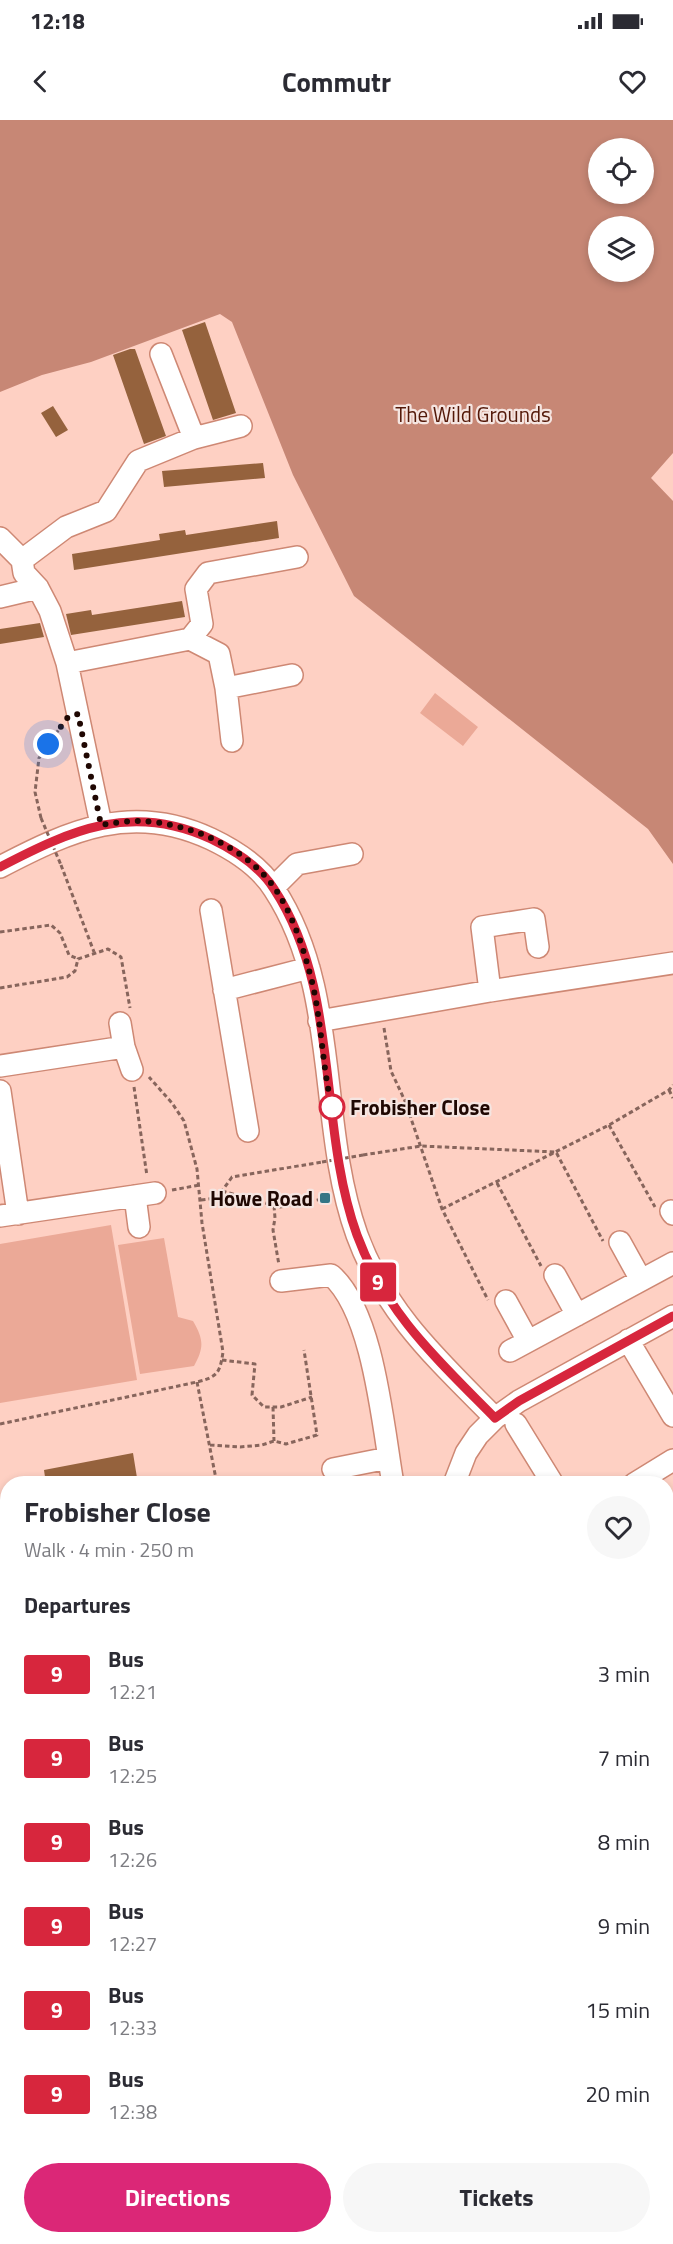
<!DOCTYPE html>
<meta charset="utf-8">
<style>
body{margin:0;font-family:"Titillium Web",sans-serif;background:#f7f7f7;color:#2b2b33;height:100vh;display:flex;flex-direction:column;font-size:22px;white-space:nowrap}
*{box-sizing:border-box;margin:0}
p{font-size:20px;color:#7c7c81}
.icon{flex:none;width:33px;height:33px;fill:none;stroke:currentColor;stroke-width:2;stroke-linecap:round;stroke-linejoin:round}
.map{position:relative;flex:1;overflow:hidden}
.drawer{position:absolute;left:0px;top:1356px;width:674px;height:768px;display:flex;flex-direction:column;background:#fff;border-radius:24px 24px 0 0;box-shadow:0 3px 9px #0003}
.drawer>*{flex:none}
.badge{padding:0 12px;border-radius:4px;font-size:21px;line-height:39px}
.fabs{position:absolute;left:588px;top:18px;display:grid;gap:12px}
.fabs a{display:grid;place-items:center;width:66px;height:66px;border-radius:50%;background:#fff;box-shadow:0 3px 9px #0003;font-size:30px}
.you{position:absolute;width:30px;height:30px;margin:-15px;border:4px solid #fff;border-radius:50%;background:#1a73e8;box-shadow:0 0 0 9px #1a73e833}
.map>.badge{position:absolute;translate:-50% -50%;box-shadow:0 0 0 3px #fff}
h2{padding:0 24px;font-size:22px;line-height:54px}
.round{display:grid;place-items:center;flex:none;width:63px;height:63px;border-radius:32px;background:#f7f7f7}
.head{display:flex;align-items:center;justify-content:space-between;height:102px;padding:0 24px}
h1{font-size:28px;font-weight:700;line-height:45px}
.action{display:flex;gap:12px;margin-top:auto;padding:12px 24px}
.action a{flex:1;height:69px;border-radius:36px;background:#db2777;color:#fff;font-size:24px;font-weight:700;line-height:69px;text-align:center}
.action a+a{background:#f7f7f7;color:#2b2b33}
ul{padding:0;list-style:none}
li{display:flex;align-items:center;gap:18px;height:84px;padding:0 24px}
li div{flex:1}
li b{display:block;font-size:22px}
li em{font-style:normal}
li .badge{min-width:66px;font-weight:700;text-align:center}
.status{display:flex;justify-content:space-between;align-items:center;height:42px;padding:0 30px;background:#fff;direction:ltr}
.status svg{height:16px;fill:currentColor}
header{display:flex;justify-content:space-between;align-items:center;height:78px;padding:0 24px;background:#fff;font-size:27px;font-weight:700}
.map>svg:first-child{display:block}
.green{fill:#eba997}
.forest{fill:#c78775;fill-rule:evenodd}
.building{fill:#95623d}
.lines{fill:none;stroke-linecap:round;stroke-linejoin:round}
.minor-casing{stroke:#ce8874;stroke-width:24}
.path{stroke:#87655c;stroke-width:3;stroke-dasharray:4.5 3;stroke-linecap:butt}
.minor{stroke:#fff;stroke-width:21}
.path-bridge{stroke:#87655c;stroke-width:3;stroke-dasharray:4.5 3;stroke-linecap:butt}
.line-casing{stroke:#fff;stroke-width:14}
.line{stroke:#d7263d;stroke-width:9}
.walk{stroke:#1f0702;stroke-width:6;stroke-dasharray:0 10.8}
.stop-dot{fill:#fff;stroke:#d7263d;stroke-width:3}
.poi-dot{fill:#337686;stroke:#f5e5e1;stroke-width:2}
.labels{text-anchor:middle;dominant-baseline:central;stroke-width:4.5;stroke-linejoin:round;paint-order:stroke}
.park-label{font-size:21px;fill:#531808;stroke:#f5e5e1}
.stop-label{font-size:21px;font-weight:bold;fill:#1f0702;stroke:#f5e5e1;text-anchor:start}
.poi-label{font-size:21px;font-weight:bold;fill:#1f0702;stroke:#f5e5e1;text-anchor:end}
</style>
<div class="status"><b>12:18</b><svg viewBox="0 0 49 12"><path d="M0 12V9h3v3zM5 12V6h3v6zM10 12V3h3v9zM15 12V0h3v12zM26 1h20v11H26zM47 4h2v5h-2z"/></svg></div>
<header><svg class="icon" aria-label="back" viewBox="0 0 24 24"><path d="M15 5l-7 7 7 7"/></svg>Commutr<svg class="icon" aria-label="heart" viewBox="0 0 24 24"><path d="M12 20l-8-8c-3-5 5-10 8-4 3-6 11-1 8 4z"/></svg></header>
<div class="map">
<svg width="673" height="2124" viewBox="0 0 673 2124">
<rect width="100%" height="100%" fill="#fed0c3"/>
<!-- green -->
<path class="green" d="M435,573L478,607L463,626L420,593Z
M111,1105L137,1260L0,1283V1124Z
M164,1118L178,1197L193,1201C204,1220 204,1228 194,1246L140,1254L118,1125Z
M7,1443V1566L0,1567V1444Z
M7,1654V1736L0,1738V1656Z"/>
<!-- forest -->
<path class="forest" d="M0,0H673V333L651,358L673,381V744L648,709L354,476L293,355L232,202L220,194L91,242L42,255L0,272ZM598,28H644V74H598ZM598,106H644V152H598Z"/>
<!-- building -->
<path class="building" d="M205,202L236,293L213,300L182,210Z
M130,229H135L166,316L144,324L113,235Z
M53,286L68,310L56,317L41,293Z
M263,343L265,358L164,367L162,351Z
M277,401L279,418L74,450L72,434L160,420L159,414L185,410L186,415Z
M182,481L185,497L71,515L66,494L91,490L92,495Z
M40,503L44,517L0,524V509Z
M133,1333L138,1364H46L44,1350Z"/>
<g class="lines">
<!-- minor casing -->
<g class="minor-casing">
<path id="minor" d="M161,234L194,318
M0,418L22,440
M0,477L38,468
M190,519L219,534L226,568L232,621
M67,543L190,519L202,504L196,469L208,453L297,437
M226,568L292,555
M101,704L67,543L50,491L38,468L24,453L22,440L66,407L106,391L138,341L194,318L241,306
M0,747C71,710 132,682 211,719C234,730 260,747 274,769C341,871 317,1004 357,1115C386,1194 438,1240 495,1298
M274,767L297,744L352,734
M211,790L248,1011
M224,870L309,848
M490,871L673,843
M319,901L490,871L482,807L534,799L538,827
M120,903L124,927L132,950
M0,946L124,927
M0,971L18,1094
M135,1076L139,1107
M671,1091L673,1094
M0,1096L155,1073
M620,1122L641,1160
M555,1155L577,1195
M281,1161L331,1155C374,1192 383,1308 393,1364
M506,1181L528,1221
M628,1220L673,1296
M510,1231L673,1143
M516,1304L553,1364
M333,1349L388,1338
M454,1364L466,1333L478,1315L495,1298L519,1281L673,1196
M634,1364L673,1340
M666,1573L673,1579
M666,1702L673,1700
M666,1722V1727
M0,1873L8,1871
M666,1886L673,1884
M0,2021L8,2019
M666,2049L673,2048
M666,2089L673,2088
M432,2116L434,2124
M479,2116L480,2124
M248,2124L290,2116
M529,2124L555,2116
M578,2124L589,2116"/>
</g>
<!-- path -->
<path class="path" d="M41,698L35,672L39,638L62,605
M61,745L94,832
M0,812L51,805L60,813L69,835L78,839
M0,868L67,857L75,851L78,839L108,829L121,837L130,888
M384,908L391,951L405,981L442,1089L488,1180
M134,967L147,1056
M669,970L673,978
M609,1005L655,1087
M363,1035L421,1026L556,1032L603,1121
M497,1063L541,1146
M172,1070L200,1065
M222,1071L280,1087L328,1078
M201,1080L217,1078L232,1057L322,1042
M274,1086L275,1098L273,1110L279,1145
M442,1089L609,1005L669,970L673,965
M222,1240L255,1244L252,1275L264,1287H281L312,1277
M197,1262L217,1364
M273,1287L274,1321
M0,1304L197,1262C218,1257 220,1252 223,1232L202,1103L197,1049L184,1001L172,983L149,957
M210,1325L240,1327L262,1325L274,1321L286,1324L317,1315L304,1230
M666,1625L673,1623
M67,2116L68,2124
M144,2116L145,2124"/>
<!-- minor -->
<use href="#minor" class="minor"/>
<!-- path-bridge -->
<path class="path-bridge" d="M41,698L61,745
M322,1042L363,1035"/>
</g>
<g class="lines">
<!-- line casing -->
<g class="line-casing">
<path id="line" d="M0,747C71,710 132,682 211,719C234,730 260,747 274,769C341,871 317,1004 357,1115C386,1194 438,1240 495,1298L519,1281L673,1196"/>
</g>
<!-- line -->
<use href="#line" class="line"/>
<!-- walk -->
<path class="walk" d="M48,624L68,597L78,594L101,705C113,703 126,701 138,701C187,702 244,726 274,767C290,790 301,820 308,847C322,893 321,942 332,987"/>
</g>
<!-- markers -->
<circle class="stop-dot" cx="332" cy="987" r="12"/>
<rect class="poi-dot" x="319" y="1072" width="12" height="12" rx="3"/>
<g class="labels">
<!-- park labels -->
<g class="park-label">
<text x="473" y="294">The Wild Grounds</text>
</g>
<!-- stop labels -->
<g class="stop-label">
<text x="350" y="987">Frobisher Close</text>
</g>
<!-- poi labels -->
<g class="poi-label">
<text x="313" y="1078">Howe Road</text>
</g>
</g>
</svg>
<div class="fabs">
<a><svg class="icon" aria-label="locate" viewBox="0 0 24 24"><circle cx="12" cy="12" r="6"/><path d="M12 2v4M12 18v4M2 12h4M18 12h4"/></svg></a>
<a><svg class="icon" aria-label="layers" viewBox="0 0 24 24"><path d="M12 4l9 5-9 5-9-5zM3 14l9 5 9-5"/></svg></a>
</div>
<div class="you" style="left:48px;top:624px"></div>
<b class="badge" style="left:378px;top:1162px;background:#d7263d;color:#fff">9</b>
<section class="drawer">
<div class="head"><div><h1>Frobisher Close</h1><p>Walk · 4 min · 250 m</p></div><a class="round"><svg class="icon" aria-label="heart" viewBox="0 0 24 24"><path d="M12 20l-8-8c-3-5 5-10 8-4 3-6 11-1 8 4z"/></svg></a></div>
<h2>Departures</h2>
<ul>
<li><span class="badge" style="background:#d7263d;color:#fff">9</span><div><b>Bus</b><p>12:21</p></div><em>3 min</em></li>
<li><span class="badge" style="background:#d7263d;color:#fff">9</span><div><b>Bus</b><p>12:25</p></div><em>7 min</em></li>
<li><span class="badge" style="background:#d7263d;color:#fff">9</span><div><b>Bus</b><p>12:26</p></div><em>8 min</em></li>
<li><span class="badge" style="background:#d7263d;color:#fff">9</span><div><b>Bus</b><p>12:27</p></div><em>9 min</em></li>
<li><span class="badge" style="background:#d7263d;color:#fff">9</span><div><b>Bus</b><p>12:33</p></div><em>15 min</em></li>
<li><span class="badge" style="background:#d7263d;color:#fff">9</span><div><b>Bus</b><p>12:38</p></div><em>20 min</em></li>
</ul>
<div class="action"><a>Directions</a><a>Tickets</a></div>
</section>
</div>
